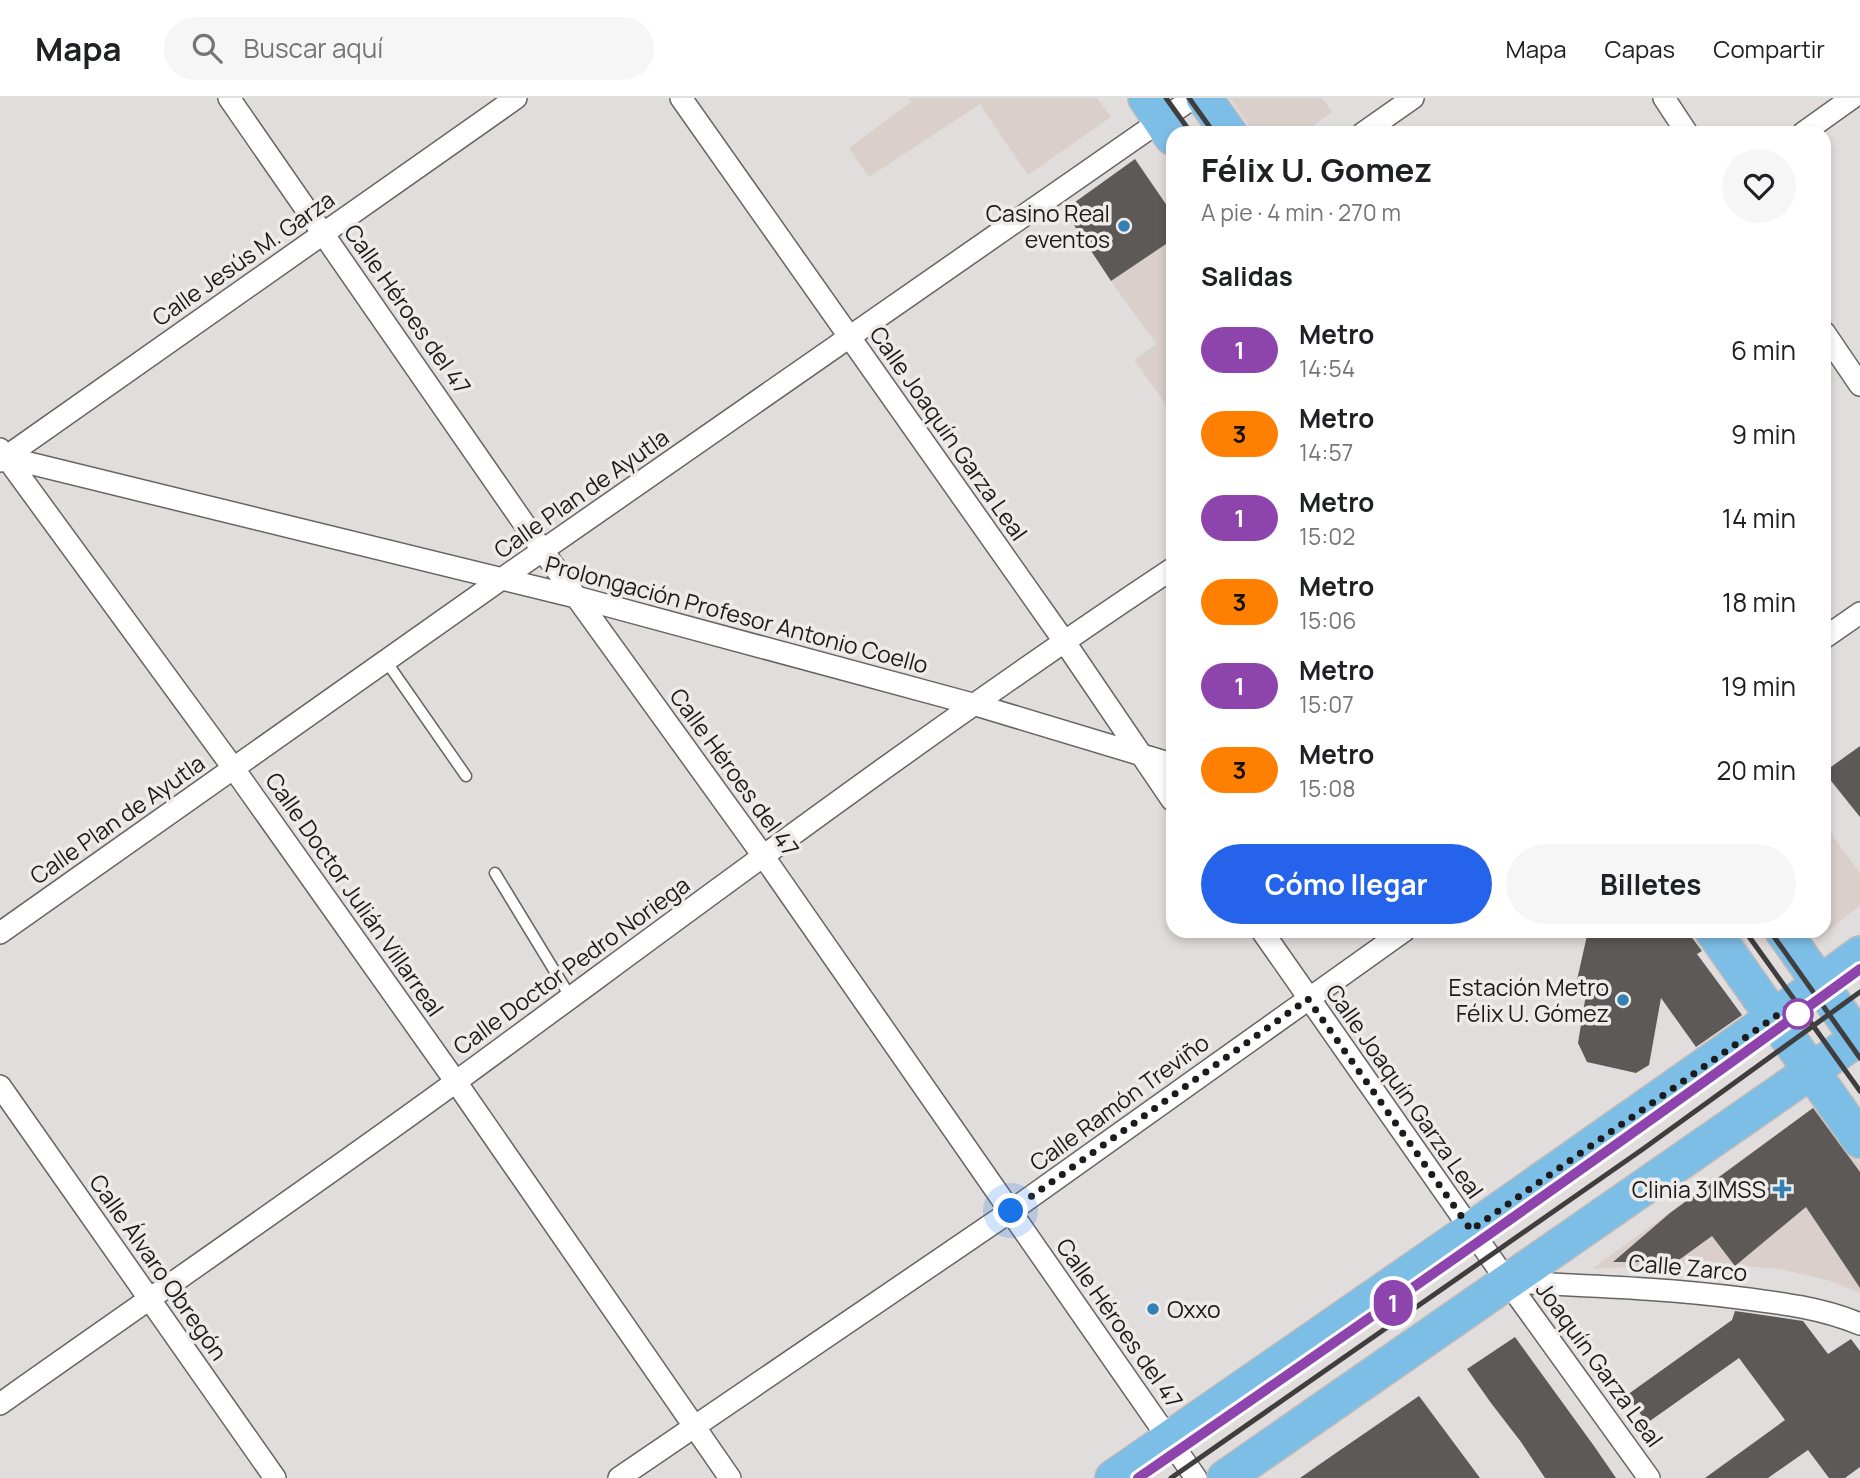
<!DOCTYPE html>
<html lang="es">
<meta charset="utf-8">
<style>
body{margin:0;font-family:Manrope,sans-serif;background:#f6f6f6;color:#202124;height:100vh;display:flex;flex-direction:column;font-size:26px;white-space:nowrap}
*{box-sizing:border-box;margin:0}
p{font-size:23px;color:#757577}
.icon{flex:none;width:38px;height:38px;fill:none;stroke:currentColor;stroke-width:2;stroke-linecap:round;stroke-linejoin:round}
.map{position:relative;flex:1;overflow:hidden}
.details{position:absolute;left:1166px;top:28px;width:665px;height:812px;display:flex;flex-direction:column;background:#fff;border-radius:21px;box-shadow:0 4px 10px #0003}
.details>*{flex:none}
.badge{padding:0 14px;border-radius:23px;font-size:24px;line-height:46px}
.you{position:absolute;width:35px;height:35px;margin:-18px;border:5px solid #fff;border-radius:50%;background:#1a73e8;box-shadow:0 0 0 10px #1a73e833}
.map>.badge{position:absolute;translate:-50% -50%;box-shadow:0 0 0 4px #fff}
h2{padding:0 35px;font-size:26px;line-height:63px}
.round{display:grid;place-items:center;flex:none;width:74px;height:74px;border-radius:37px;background:#f6f6f6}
.headline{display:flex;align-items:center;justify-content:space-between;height:119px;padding:0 35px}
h1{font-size:33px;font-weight:700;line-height:52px}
.button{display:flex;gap:14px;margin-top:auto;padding:14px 35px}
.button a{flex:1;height:80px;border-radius:42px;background:#2563eb;color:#fff;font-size:28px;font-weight:700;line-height:80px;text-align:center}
.button a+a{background:#f6f6f6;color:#202124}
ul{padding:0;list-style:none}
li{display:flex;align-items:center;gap:21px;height:84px;padding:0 35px}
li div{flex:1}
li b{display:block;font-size:26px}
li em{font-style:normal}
li .badge{min-width:77px;font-weight:700;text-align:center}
header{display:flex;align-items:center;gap:42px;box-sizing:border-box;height:98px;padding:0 35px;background:#fff;border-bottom:2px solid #e0e0e0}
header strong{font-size:33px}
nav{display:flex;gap:38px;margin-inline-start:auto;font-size:24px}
.search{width:490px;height:63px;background:#f6f6f6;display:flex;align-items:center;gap:18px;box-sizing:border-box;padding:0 24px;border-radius:38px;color:#757577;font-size:26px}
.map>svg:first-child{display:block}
.built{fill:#dacfca}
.building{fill:#5c5957}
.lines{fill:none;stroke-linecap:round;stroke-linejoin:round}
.service-casing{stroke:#676463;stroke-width:13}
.minor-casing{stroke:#676463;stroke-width:24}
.primary-casing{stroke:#bbb;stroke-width:38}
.service{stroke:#fff;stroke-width:10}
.minor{stroke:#fff;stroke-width:21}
.primary{stroke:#7dbee7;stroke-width:35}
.rail{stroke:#3f3d3d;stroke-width:5}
.line-casing{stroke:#fff;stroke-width:16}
.line{stroke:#8e44ad;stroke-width:10}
.walk{stroke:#1d1b1b;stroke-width:7;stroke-dasharray:0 12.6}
.poi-dot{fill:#3580b3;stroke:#eeebe9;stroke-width:2.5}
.stop-dot{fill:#fff;stroke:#8e44ad;stroke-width:3.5}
.labels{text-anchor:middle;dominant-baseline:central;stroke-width:7;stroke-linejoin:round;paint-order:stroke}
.poi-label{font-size:23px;fill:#1d1b1b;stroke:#eeebe9;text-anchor:end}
.street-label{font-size:23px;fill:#1d1b1b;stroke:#eeebe9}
</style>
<header>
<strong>Mapa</strong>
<div class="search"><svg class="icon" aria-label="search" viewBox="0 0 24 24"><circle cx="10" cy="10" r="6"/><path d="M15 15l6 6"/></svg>Buscar aquí</div>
<nav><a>Mapa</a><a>Capas</a><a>Compartir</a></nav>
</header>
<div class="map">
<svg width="1860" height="1380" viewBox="0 0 1860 1380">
<rect width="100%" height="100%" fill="#e1dddc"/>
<!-- built -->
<path class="built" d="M908,0H1097L1111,19L1028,77L980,6L869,79L849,50L911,4Z
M1230,0H1322L1332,14L1303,35H1254Z
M1172,142V315L1134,262L1156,246L1111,183Z
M1824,726L1860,775V807L1822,838L1818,833H1824Z
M1818,1006L1860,1066V1195L1831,1183L1780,1171L1704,1165L1592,1171Z"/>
<!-- building -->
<path class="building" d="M1135,61L1172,115V142L1111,183L1064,112Z
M1860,648V719L1824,674Z
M1588,833H1687L1702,853L1697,856L1742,917L1696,949L1661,900L1649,967L1636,975L1587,964L1578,945L1588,884L1577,882Z
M1813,1010L1860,1074V1190L1806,1109L1735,1168L1712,1138L1676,1164H1613L1670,1115Z
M1735,1213L1803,1223L1828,1256L1851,1241L1860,1253V1369L1845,1380H1829L1808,1352L1768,1380H1705L1785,1322L1739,1260L1647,1325L1627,1297L1732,1222Z
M1515,1239L1594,1348L1616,1380H1545L1521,1344L1491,1305L1467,1271Z
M1419,1298L1480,1380H1300L1333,1357Z"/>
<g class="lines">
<!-- service casing -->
<g class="service-casing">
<path id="service" d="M386,563L466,678
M495,775L571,900"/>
</g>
<!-- minor casing -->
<g class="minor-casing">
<path id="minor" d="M229,0L543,453L764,759L1196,1380
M681,0L1064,543L1172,702
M1664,0L1687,35
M1363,35L1413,0
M1803,35L1852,0
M1824,234L1860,287
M0,351L234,671L456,984L730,1380
M0,358L576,499L976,607L1172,666
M0,363L516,0
M1824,540L1860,515
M1262,833L1507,1183L1649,1380
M0,835L503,480L1193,0
M0,988L275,1380
M1509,1184C1586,1188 1664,1190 1740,1200C1781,1205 1822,1210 1860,1226
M0,1306C154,1197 309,1091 461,980C696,808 929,632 1172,471
M619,1380L1011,1113L1404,833"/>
</g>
<!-- primary casing -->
<g class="primary-casing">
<path id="primary" d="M1146,0L1172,39
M1204,0L1229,35
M1713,833L1860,1042
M1783,833L1860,943
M1113,1380L1471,1132L1773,920L1860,856
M1225,1380L1860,939"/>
</g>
<!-- service -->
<use href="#service" class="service"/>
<!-- minor -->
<use href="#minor" class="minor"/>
<!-- primary -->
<use href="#primary" class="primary"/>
<!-- rail -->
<path class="rail" d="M1166,0L1191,35
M1189,0L1214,35
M1745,833L1860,993
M1770,833L1860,960
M1138,1380C1381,1214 1622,1044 1860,871
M1171,1380L1643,1051L1860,894"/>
</g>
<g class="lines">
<!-- line casing -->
<g class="line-casing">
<path id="line" d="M1138,1380C1381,1213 1622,1045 1860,871"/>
</g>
<!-- line -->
<use href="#line" class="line"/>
<!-- walk -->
<path class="walk" d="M1011,1113L1308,901L1471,1132L1789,909L1798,916"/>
</g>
<!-- markers -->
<g class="poi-dot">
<circle cx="1124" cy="128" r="7"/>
<circle cx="1623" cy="902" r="7"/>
<path d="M1778.5 1080.5h7v7h7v7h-7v7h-7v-7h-7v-7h7z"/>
<circle cx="1153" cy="1211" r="7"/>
</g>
<circle class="stop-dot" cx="1798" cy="916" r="14"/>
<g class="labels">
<!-- poi labels -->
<g class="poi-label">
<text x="1110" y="115">Casino Real<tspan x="1110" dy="26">eventos</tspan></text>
<text x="1609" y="889">Estación Metro<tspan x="1609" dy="26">Félix U. Gómez</tspan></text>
<text x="1766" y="1091">Clinia 3 IMSS</text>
<text x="1167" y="1211" text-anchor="start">Oxxo</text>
</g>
<!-- street labels -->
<g class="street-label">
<text transform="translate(243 160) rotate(-35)">Calle Jesús M. Garza</text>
<text transform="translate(408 211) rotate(55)">Calle Héroes del 47</text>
<text transform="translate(949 335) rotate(55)">Calle Joaquín Garza Leal</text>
<text transform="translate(581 395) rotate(-35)">Calle Plan de Ayutla</text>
<text transform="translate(737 516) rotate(15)">Prolongación Profesor Antonio Coello</text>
<text transform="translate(735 674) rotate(54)">Calle Héroes del 47</text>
<text transform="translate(117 721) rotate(-35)">Calle Plan de Ayutla</text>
<text transform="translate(355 796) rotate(55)">Calle Doctor Julián Villarreal</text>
<text transform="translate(571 867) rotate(-36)">Calle Doctor Pedro Noriega</text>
<text transform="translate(1405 993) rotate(55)">Calle Joaquín Garza Leal</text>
<text transform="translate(1119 1004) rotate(-36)">Calle Ramón Treviño</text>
<text transform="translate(159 1169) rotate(55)">Calle Álvaro Obregón</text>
<text transform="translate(1688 1169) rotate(5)">Calle Zarco</text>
<text transform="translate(1120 1225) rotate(55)">Calle Héroes del 47</text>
<text transform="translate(1600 1266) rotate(54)">Joaquín Garza Leal</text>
</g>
</g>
</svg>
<div class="you" style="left:1011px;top:1113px"></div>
<b class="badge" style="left:1393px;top:1205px;background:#8e44ad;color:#fff">1</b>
<section class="details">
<div class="headline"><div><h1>Félix U. Gomez</h1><p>A pie · 4 min · 270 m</p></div><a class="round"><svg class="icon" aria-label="heart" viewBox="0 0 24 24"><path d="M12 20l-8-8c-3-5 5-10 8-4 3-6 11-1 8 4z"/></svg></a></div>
<h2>Salidas</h2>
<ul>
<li><span class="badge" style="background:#8e44ad;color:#fff">1</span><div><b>Metro</b><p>14:54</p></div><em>6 min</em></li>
<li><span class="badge" style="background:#ff8000;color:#111">3</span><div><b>Metro</b><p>14:57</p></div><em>9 min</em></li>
<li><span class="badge" style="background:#8e44ad;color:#fff">1</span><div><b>Metro</b><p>15:02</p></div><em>14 min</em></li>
<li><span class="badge" style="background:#ff8000;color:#111">3</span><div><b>Metro</b><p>15:06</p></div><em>18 min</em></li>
<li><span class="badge" style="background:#8e44ad;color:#fff">1</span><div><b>Metro</b><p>15:07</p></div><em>19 min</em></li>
<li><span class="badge" style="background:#ff8000;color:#111">3</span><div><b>Metro</b><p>15:08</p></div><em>20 min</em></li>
</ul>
<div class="button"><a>Cómo llegar</a><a>Billetes</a></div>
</section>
</div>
